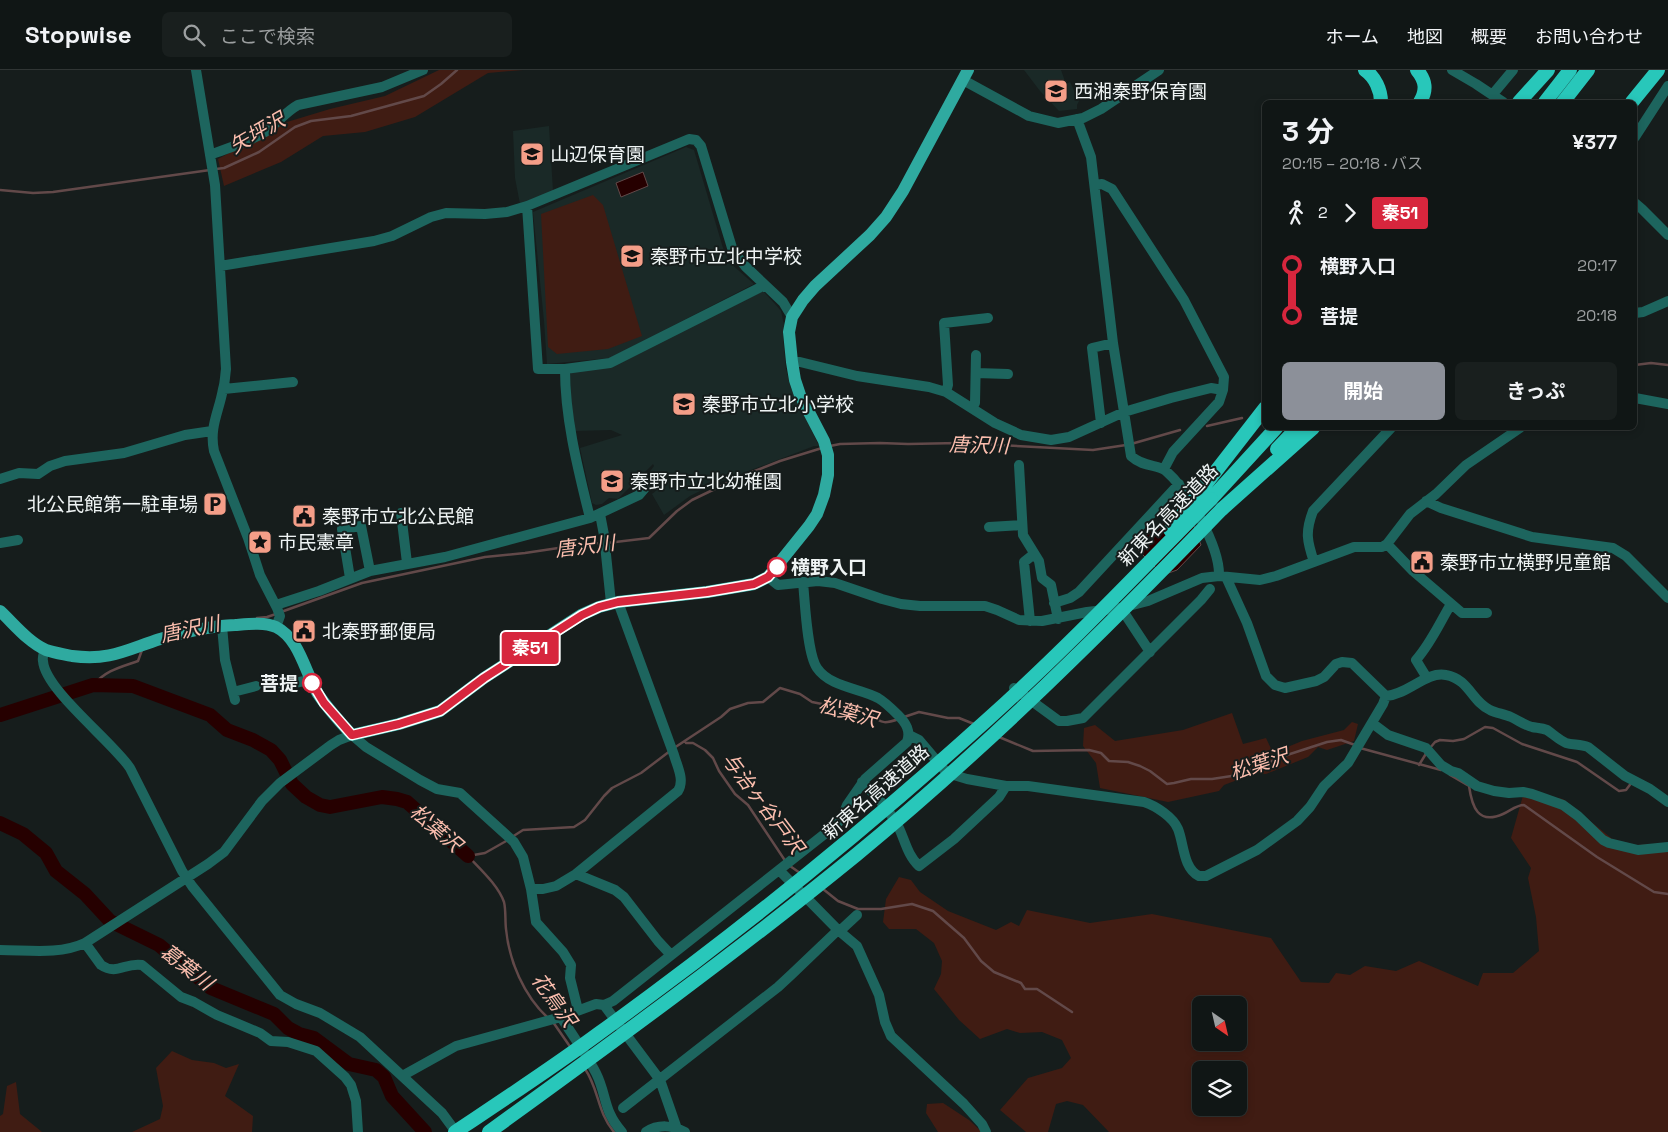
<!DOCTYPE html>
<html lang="ja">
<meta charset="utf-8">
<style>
body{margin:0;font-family:"Space Grotesk","Noto Sans JP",sans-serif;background:#191f1e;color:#f1f3f6;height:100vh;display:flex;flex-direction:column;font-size:19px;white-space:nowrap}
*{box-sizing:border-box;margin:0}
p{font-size:16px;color:#9c9fa0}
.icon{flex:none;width:28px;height:28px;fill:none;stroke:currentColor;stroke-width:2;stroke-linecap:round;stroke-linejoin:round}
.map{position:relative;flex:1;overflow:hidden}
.drawer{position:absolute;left:1262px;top:30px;width:375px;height:330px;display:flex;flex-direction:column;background:#101615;border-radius:8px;box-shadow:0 2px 8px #0003,0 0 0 1px #303534}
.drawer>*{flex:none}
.badge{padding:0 10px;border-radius:4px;font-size:18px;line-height:32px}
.needle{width:32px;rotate:146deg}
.buttons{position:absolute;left:1192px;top:926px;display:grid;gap:10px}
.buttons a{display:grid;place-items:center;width:55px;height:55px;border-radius:8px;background:#101615;box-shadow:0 2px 8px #0003,0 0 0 1px #303534;font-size:25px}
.map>.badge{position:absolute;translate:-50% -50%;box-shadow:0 0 0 2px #fff}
.legs{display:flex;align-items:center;gap:8px;height:55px;padding:0 20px;font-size:16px}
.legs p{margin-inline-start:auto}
.head{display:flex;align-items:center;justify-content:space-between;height:85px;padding:0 20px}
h1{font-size:28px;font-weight:700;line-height:38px}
.primary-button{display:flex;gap:10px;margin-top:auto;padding:10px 20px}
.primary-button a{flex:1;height:58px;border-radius:8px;background:#8c9099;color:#fff;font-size:20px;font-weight:700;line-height:58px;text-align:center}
.primary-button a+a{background:#191f1e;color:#f1f3f6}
ul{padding:0 20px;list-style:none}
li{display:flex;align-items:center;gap:18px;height:50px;font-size:19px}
li i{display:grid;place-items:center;width:8px;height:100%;margin:0 6px;background:currentColor}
li i::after{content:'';width:12px;height:12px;margin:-6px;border:4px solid;border-radius:50%;background:#101615}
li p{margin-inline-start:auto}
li:first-child i{background:linear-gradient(#0000 50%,currentColor 0)}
li:last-child i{background:linear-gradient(currentColor 50%,#0000 0)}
header{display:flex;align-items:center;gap:30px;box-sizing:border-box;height:70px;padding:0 25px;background:#101615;border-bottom:1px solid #303534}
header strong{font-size:24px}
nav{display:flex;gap:28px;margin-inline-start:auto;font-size:18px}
.search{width:350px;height:45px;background:#191f1e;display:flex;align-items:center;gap:12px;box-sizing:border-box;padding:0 18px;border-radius:8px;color:#9c9fa0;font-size:19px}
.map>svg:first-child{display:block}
.built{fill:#1a2927}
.green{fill:#401c13;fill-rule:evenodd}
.water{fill:#260000;stroke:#624949}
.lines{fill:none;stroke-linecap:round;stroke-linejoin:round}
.stream{stroke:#624949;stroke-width:2.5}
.river{stroke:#260000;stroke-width:14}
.minor{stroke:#1d655e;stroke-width:10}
.major{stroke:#2faaa0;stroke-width:12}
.highway{stroke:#28c7ba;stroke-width:14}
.highway-bridge{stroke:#28c7ba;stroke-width:14}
.line-1-casing{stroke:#fff;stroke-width:11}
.line-1{stroke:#d7263d;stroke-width:8}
.stop-1-dot{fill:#fff;stroke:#d7263d;stroke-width:2.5}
.labels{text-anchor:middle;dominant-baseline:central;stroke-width:4;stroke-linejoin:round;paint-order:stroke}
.poi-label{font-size:19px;fill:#eff4f4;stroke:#161d1c;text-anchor:start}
.street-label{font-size:19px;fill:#eff4f4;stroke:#161d1c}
.stop-label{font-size:19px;font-weight:bold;fill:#eff4f4;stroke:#161d1c;text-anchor:start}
.water-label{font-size:20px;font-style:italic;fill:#fcbeae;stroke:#161d1c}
</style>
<header>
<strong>Stopwise</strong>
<div class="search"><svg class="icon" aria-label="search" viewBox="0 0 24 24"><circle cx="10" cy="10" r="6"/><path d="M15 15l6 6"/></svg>ここで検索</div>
<nav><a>ホーム</a><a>地図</a><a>概要</a><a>お問い合わせ</a></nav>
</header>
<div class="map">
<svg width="1668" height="1062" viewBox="0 0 1668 1062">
<rect width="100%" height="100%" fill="#161d1c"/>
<!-- built -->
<path class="built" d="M1024,0H1061L1066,14L1070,12L1079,31L1077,35V39L1059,41L1040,21Z
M549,56L553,121L520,134L515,108L513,61Z
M686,77L694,80L723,178L730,193L754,214L610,288L547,294L544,251L533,142Z
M761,222H764L775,234L781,241L784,255L783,268L786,299L791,318L819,376H814L712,415L690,426L664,445L652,424L657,420L648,404L654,396L653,394L618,429L609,428L602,434L596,435L592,433L580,378L622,365L611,360L575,361L572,346L569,306L572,301L612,296Z"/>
<!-- green -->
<path class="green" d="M439,0H523L488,3L415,47L365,62L323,66L281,92L224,116L218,89L287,52L330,39L385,26Z
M593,125L603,135L642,266L608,279L557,284L548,277L541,144Z
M1232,643L1243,674L1266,668L1273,683L1302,671L1344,660L1352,652L1358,654L1354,671L1327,680L1318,677L1308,687L1266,704L1248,703L1240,709L1224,715L1219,721L1168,732L1100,718L1096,693L1083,676L1084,658L1095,655L1115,671L1183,660Z
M1524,722L1563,729L1621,776L1668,773V1062H1109L1083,1035L1067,1031L1056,1034L1048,1062H1026L1000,1040L1028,1008L1062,998L1071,988L1062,970L1042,962L1020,963L1007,959L980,969L959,950L934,919L941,904L942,891L934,873L916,859H889L883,852L886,829L899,807L911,810L920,822L948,841L996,860L1011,852L1019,856L1027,840L1090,853L1152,844L1271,868L1301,912L1329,913L1336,903L1350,905L1365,896L1396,901L1419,891L1478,916L1483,903H1513L1539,881L1536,847L1528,808L1531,798L1511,768ZM1201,935H1239V972H1201ZM1201,1000H1239V1038H1201Z
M172,981L192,990L214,993L226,998L239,994L225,1026L253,1046L252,1062H132L160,1049L163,1036L156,998Z
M16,1012L20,1044L42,1062H0V1046L3,1044L7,1016Z
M943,1033L969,1050L982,1062H938L926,1043L927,1034Z"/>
<!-- water -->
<path class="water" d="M643,102L648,116L621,127L616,113Z
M1180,434L1189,443L1201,475L1177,500L1163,505L1136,478L1150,460L1154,463Z"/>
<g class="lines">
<!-- stream -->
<path class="stream" d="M216,99L224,98L259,82L295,57L311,51L351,46L424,26L441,14L457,0
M0,120L33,123L53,122L210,100
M1635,295L1651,293L1668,295
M1207,356L1242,348
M1131,374L1180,360
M830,376L840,374L880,373L908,374L959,373L1093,380L1126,375
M607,473L649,468L677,441L692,430L742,406L780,391L822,378
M281,542L362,513L485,487L525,483L585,474L602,473
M257,548L267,547L276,544
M93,615C107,600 118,598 138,591L142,580
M904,647L919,642L948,648H959L974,654
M999,667L1033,681L1089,680L1101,683L1109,691L1128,692L1140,696L1150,701L1167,714L1174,713L1191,709H1212L1238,705L1287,685L1327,672L1341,670L1355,675
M686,673H693L705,680L713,688L719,701L735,724L748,735L786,792
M674,678L721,647L730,639L748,633L763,632L780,618L800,624L812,632L872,644C881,655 887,653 899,649
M1360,678L1441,700
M1430,678L1435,672L1440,670L1453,671L1464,669L1485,657L1493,658L1522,674L1577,692L1619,721L1626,720L1632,712
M1419,695L1427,682
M1450,705L1469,716C1472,737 1478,755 1503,744C1510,741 1516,735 1524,735L1597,787L1654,822L1668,824
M512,767L523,760L574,757L585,750L604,726L612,718L641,703L670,681
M468,786L485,783L508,770
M468,786C480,799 498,815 504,832C506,840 505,851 506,859C509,891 524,926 548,948
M790,796L800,803
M823,819L838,831L858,839H881L912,834L933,841L964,868L981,891L994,902L1021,913L1025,919H1037L1072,942
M553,952L571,978
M585,999C599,1019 597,1042 614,1062"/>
<!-- river -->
<path class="river" d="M0,645L93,615L133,616L210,645L227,660L253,670L271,680L280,690L292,714L306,727L320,735L330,737L382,727L397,729L407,732L468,786
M0,753L23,764L46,783L56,801L85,824L110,851L159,875L211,918L274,944L288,958L299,964L314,968L349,994L376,1000L384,1007L392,1026L425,1062"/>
<!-- minor -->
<path class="minor" d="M196,0L215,115L226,299C225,306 225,313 223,319C219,342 209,357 214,381L248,468L260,505L277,538L280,546L276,557
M1452,0L1476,14L1503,32
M963,10L1029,46L1058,53L1083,48L1101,39L1159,0
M1493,24L1513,0
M1077,49L1091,87L1113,273L1131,386C1144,398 1158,394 1166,401C1188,420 1220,477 1219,506
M1635,67L1668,16
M210,85C228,78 249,72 265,62C277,54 285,42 298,35L382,17L423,0
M1095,115L1102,114L1112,119L1184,230L1224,307L1223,320L1219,332L1173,382L1164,399
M1635,133L1642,139L1668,165
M527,136L538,299H565L610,293L765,215
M220,196L374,171L392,166L431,147L446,143L485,144L507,142L527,136L689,69L696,70L701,76L733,181L745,196L783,232L792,247
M1635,243L1643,242L1668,231
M792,292H800L857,306L929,317L946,322L995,353L1021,365L1051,370L1069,367L1124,342L1171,328L1211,318L1223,320
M565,299C565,349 578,399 590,448
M976,303L1008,304
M224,319L293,312
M946,322L948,315L944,253L988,248
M1635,328L1668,334
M972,338L975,333L976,285
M1101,353L1092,278L1113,273
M1019,395L1023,465L1039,491L1042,508L1051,515L1058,549
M0,409L19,403L38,404L50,396L65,391L124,383L185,365L212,361
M1426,431L1441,438L1532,467L1613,478L1626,486L1668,528
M401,443L407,493
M600,444L604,465L611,533
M989,457L1022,455
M0,473L18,470
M1387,474L1413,501L1462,543H1487
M1314,492C1307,471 1305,462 1313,441L1391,358
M768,507L778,515L818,511L835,513L882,529L901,534L920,536H985L997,540L1019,550L1042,551L1087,542L1121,538L1148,531L1202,508L1219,506L1260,510L1276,506L1354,477H1382L1387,474L1410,444L1436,424L1466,395L1520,358
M1226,507L1247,553L1266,606L1275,615L1285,618L1316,611L1324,607L1336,594L1342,592L1352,593L1386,626C1409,624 1426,601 1446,605C1469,609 1472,632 1490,640C1496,643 1504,644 1511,647C1518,650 1524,655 1532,657C1537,658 1542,658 1547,660C1553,664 1559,670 1566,673C1573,675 1581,674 1588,677L1625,706L1650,719L1668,732
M350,508L342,459L361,456L370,501
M1054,533L1070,528L1079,522L1179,414
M276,535L319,521L370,501L445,487L590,448L639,425L650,412
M1121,538L1150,582
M1030,551L1024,492L1034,484
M222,556L225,590L235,630
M45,579C44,583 42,587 43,591C45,620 112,671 130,698L182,801L192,816L280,925L296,934L320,943L360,967L442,1043L456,1062
M1427,608L1416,590C1431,573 1439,554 1451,534
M283,615L310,610
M1014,618L1059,651H1067L1083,648L1201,530L1210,519
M233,622L256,616
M1372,653L1388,665L1426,678L1441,695L1451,701L1458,703L1477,716L1494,721L1509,723L1523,722L1532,724L1563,735L1578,746L1603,770L1609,773L1638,780L1668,777
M909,665L919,670L947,703L967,709L1006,716H1028L1144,732C1156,736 1173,747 1178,759C1184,774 1183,798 1199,806H1206L1257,780L1297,751L1310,737L1324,716L1348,693L1383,634L1386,626
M862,712C876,725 890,741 899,758C905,771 908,786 919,796L954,769L999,727L1006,716
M779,800L838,860L857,876L879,925L885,952L891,966L964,1034L982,1054L986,1062
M576,804L615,820L624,827L658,871L671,885
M531,819H543L556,816L576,804L678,721C685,710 677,696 674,685L618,532
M85,873L101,895C117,906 125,892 142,895L181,927L194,932L217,945L260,963L271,971L288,972L316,981L345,1007L351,1015L356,1031L358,1062
M0,880C28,880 59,885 85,873L208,794L224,782L262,731L280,713L331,675L339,670L352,665L366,677L420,710L437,719L460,723L514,772L523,787L531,819L536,852L563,882L571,895L570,908L578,940
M604,935L660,1010L676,1056
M561,947C573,966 586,984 596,1003C607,1025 603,1041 622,1062
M402,1006L456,976L561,947L596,934L604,935L613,931L836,755L842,748L847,735L865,709L907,672C911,661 906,653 898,645C892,639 885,632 878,628C859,618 830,617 817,598C807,584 805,532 803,512
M623,1038L778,917L792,904L838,860L843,858L857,845
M646,1062C658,1054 673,1055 685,1062"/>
<!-- major -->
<path class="major" d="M0,541C14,554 28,572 46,580C55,583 63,584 72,586C110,591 126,580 160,569C184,562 210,556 235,555C248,554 264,552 276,557C300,569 305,603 318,624C328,639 340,652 352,665L399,654L440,641L484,608L581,545L599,537L618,532L707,522L754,514L768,507L809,456L817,444L824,425L828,405V385L824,371L800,325L795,310L792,292L789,262L792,247L803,230L815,216L870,165L886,147L903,121L968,0"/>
<!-- highway -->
<path class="highway" d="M1365,0C1375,7 1381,20 1381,32
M1417,0C1426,11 1427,20 1420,32
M1519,32L1548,0
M1545,32L1570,0
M1563,32L1588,0
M1632,32L1658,0
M1277,379L1297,358
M1202,419L1265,338
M1211,429L1276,358
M1222,439L1313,358"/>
<!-- highway-bridge -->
<path class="highway-bridge" d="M1170,460L1202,419
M455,1062C503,1030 552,998 598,964C734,866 864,761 988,649C1066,579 1138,503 1211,429
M489,1062C613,972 737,882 856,785C986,678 1105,560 1222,439"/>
</g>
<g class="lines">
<!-- line-1 casing -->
<g class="line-1-casing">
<path id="line-1" d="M312,613L324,633L352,665L399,654L440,641L484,608L582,545L599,537L618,532L707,522L754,514L768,507L777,497"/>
</g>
<!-- line-1 -->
<use href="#line-1" class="line-1"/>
</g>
<!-- icons -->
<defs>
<g id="school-square" transform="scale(1.25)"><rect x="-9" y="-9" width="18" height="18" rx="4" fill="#f49e88" stroke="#161d1c"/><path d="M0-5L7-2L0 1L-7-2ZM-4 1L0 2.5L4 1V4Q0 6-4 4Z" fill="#111"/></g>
<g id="parking-square" transform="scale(1.25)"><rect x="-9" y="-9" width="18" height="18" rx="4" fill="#f49e88" stroke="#161d1c"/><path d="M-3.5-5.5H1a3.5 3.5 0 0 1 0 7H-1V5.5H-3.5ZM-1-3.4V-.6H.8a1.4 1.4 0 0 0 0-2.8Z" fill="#111"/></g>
<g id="civic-square" transform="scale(1.25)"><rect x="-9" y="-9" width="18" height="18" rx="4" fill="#f49e88" stroke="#161d1c"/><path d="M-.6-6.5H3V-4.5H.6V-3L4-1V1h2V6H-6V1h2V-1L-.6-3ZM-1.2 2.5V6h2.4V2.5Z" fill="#111"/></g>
<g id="sight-square" transform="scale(1.25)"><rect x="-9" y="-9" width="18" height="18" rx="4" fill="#f49e88" stroke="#161d1c"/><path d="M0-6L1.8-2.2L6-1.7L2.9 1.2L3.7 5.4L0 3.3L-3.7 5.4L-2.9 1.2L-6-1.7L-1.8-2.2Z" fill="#111"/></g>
</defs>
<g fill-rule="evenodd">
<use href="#school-square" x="1056" y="21"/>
<use href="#school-square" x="532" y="84"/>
<use href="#school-square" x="632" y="186"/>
<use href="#school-square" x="684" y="334"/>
<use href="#school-square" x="612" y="411"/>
<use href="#parking-square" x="215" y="434"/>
<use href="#civic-square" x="304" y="446"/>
<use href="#sight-square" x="260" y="472"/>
<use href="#civic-square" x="1422" y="492"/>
<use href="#civic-square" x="304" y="561"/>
</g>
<!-- markers -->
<g class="stop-1-dot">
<circle cx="777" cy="497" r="9"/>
<circle cx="312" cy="613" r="9"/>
</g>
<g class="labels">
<!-- poi labels -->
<g class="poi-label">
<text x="1074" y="21">西湘秦野保育園</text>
<text x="550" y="84">山辺保育園</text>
<text x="650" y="186">秦野市立北中学校</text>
<text x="702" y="334">秦野市立北小学校</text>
<text x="630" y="411">秦野市立北幼稚園</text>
<text x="198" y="434" text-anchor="end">北公民館第一駐車場</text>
<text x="322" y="446">秦野市立北公民館</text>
<text x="278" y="472">市民憲章</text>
<text x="1440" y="492">秦野市立横野児童館</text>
<text x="322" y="561">北秦野郵便局</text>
</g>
<!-- street labels -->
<g class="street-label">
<text transform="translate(1168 445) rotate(-46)">新東名高速道路</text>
<text transform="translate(876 722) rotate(-41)">新東名高速道路</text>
</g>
<!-- stop labels -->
<g class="stop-label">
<text x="791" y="497">横野入口</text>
<text x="298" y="613" text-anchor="end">菩提</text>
</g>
<!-- water labels -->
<g class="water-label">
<text transform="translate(257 63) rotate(-30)">矢坪沢</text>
<text transform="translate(979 375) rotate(2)">唐沢川</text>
<text transform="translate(585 476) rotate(-7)">唐沢川</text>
<text transform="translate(190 559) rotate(-12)">唐沢川</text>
<text transform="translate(848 642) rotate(16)">松葉沢</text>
<text transform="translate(1259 694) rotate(-18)">松葉沢</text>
<text transform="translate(763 733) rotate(53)">与治ヶ谷戸沢</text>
<text transform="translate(436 758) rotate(41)">松葉沢</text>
<text transform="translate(187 897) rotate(38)">葛葉川</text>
<text transform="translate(554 930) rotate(54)">花鳥沢</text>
</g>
</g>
</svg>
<div class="buttons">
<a><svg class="needle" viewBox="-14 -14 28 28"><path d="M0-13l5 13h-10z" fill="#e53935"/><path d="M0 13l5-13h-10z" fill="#9c9fa0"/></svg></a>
<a><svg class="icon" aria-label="layers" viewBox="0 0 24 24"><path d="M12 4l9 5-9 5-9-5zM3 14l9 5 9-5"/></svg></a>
</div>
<b class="badge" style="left:530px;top:578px;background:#d7263d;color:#fff">秦51</b>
<section class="drawer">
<div class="head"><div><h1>3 分</h1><p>20:15 – 20:18 · バス</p></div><b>¥377</b></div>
<div class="legs"><svg class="icon" aria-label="walk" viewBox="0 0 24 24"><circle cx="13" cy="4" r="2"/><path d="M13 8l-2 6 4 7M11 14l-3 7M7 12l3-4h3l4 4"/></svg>2<svg class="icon" aria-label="forward" viewBox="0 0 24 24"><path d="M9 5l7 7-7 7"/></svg><b class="badge" style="background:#d7263d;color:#fff">秦51</b></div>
<ul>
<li><i style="color:#d7263d"></i><b>横野入口</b><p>20:17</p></li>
<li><i style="color:#d7263d"></i><b>菩提</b><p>20:18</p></li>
</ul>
<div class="primary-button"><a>開始</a><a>きっぷ</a></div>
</section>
</div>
